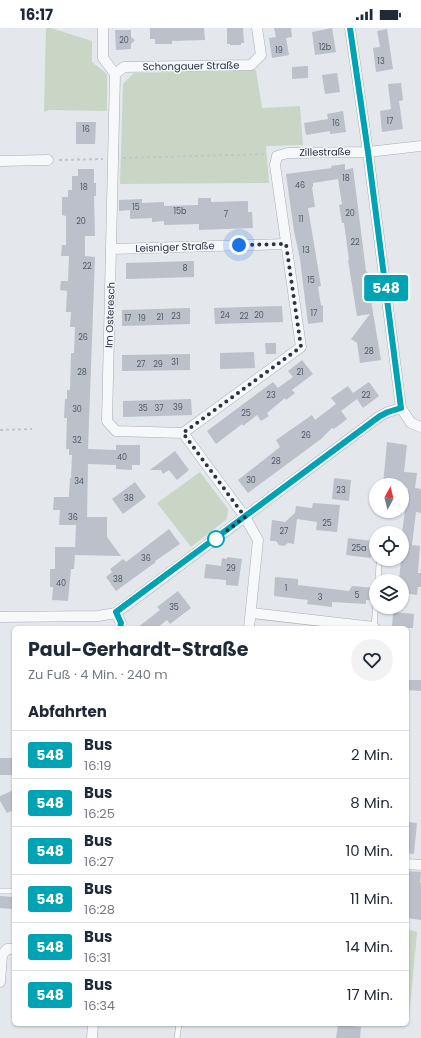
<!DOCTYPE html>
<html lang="de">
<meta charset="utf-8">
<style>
body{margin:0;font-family:Poppins,sans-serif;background:#f2f2f3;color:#1f2937;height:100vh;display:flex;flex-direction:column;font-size:15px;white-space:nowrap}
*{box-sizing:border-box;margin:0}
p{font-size:13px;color:#747a83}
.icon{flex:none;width:22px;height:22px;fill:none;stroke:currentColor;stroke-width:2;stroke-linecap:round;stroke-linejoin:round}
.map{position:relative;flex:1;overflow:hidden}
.panel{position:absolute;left:12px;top:598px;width:397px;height:400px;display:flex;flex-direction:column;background:#fff;border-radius:6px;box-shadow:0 1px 3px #0004}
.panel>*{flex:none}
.badge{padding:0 8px;border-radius:3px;font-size:14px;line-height:26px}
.needle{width:26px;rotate:7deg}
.tools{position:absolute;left:369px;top:450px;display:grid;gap:8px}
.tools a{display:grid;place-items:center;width:40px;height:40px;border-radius:50%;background:#fff;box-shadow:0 1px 3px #0004;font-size:20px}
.you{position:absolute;width:20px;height:20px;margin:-10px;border:3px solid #fff;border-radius:50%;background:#1a73e8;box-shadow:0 0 0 6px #1a73e833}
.map>.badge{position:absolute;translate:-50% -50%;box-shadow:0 0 0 2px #fff}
h2{padding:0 16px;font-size:15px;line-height:36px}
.round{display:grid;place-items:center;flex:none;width:42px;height:42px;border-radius:21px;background:#f2f2f3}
.overview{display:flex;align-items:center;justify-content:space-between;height:68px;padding:0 16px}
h1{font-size:19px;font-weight:700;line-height:30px}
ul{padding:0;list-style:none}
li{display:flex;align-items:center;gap:12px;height:48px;padding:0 16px;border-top:1px solid #e0e1e3}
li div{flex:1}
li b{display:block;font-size:15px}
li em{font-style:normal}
li .badge{min-width:44px;font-weight:700;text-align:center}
.status{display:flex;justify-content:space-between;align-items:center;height:28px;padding:0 20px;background:#fff;direction:ltr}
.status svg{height:11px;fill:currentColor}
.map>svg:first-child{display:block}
.green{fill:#c9d6c5}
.building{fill:#bbc0ca}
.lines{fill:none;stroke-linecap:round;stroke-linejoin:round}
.lane-casing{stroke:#a9aeb7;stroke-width:6}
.street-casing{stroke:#a9aeb7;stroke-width:11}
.path{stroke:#c2c5cb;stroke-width:2;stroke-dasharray:3 3;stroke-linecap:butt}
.lane{stroke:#f7f8fa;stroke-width:5}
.street{stroke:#f7f8fa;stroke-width:10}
.line-casing{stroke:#fff;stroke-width:9}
.line{stroke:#00a3b4;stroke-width:6}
.walk{stroke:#2b3445;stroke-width:4;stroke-dasharray:0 7.2}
.stop-dot{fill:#fff;stroke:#00a3b4;stroke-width:2}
.labels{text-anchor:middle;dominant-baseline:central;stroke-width:3;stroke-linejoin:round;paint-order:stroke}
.number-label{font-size:8px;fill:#4f5766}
.street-label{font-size:10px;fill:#2b3445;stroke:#f4f6f9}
</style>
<div class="status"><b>16:17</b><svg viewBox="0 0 49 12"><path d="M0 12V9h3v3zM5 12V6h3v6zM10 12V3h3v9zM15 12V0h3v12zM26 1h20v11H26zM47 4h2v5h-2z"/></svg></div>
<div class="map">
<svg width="421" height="1010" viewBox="0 0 421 1010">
<rect width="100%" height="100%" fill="#e4e7ec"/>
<!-- green -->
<path class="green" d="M46,0H51L92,13V34L107,46V83L50,82L44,84Z
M256,42L262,80L300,78L303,117L266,118L269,155L120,156L123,56L134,45Z
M200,444L228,481L227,491L191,519L157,475Z
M407,901L417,904L409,990L407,989Z"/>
<!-- building -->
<path class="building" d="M150,0H204L205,12L172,13V16H155V11H150Z
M227,0H243L244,15H241V17H230V16H227Z
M274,0H291L292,9L286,10L289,27L272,30L269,10L276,9Z
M332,0L336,24L315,27L312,4Z
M387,1L393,41L376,44L373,20L380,19L377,3Z
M115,2H131V9L135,12L131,16V21L116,22Z
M308,38V50L292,51V39Z
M337,45L340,64L325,66L322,47Z
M401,55L403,72L399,73L403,101L382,104L380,83L391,81L388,56Z
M343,83L346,104L330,106V103L306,107L304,95L328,91L327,86Z
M76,94H96L95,116H76Z
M345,136V142L353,140L366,243L368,245L370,255H368L381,332L360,335L357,315L351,311L370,286L357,288L348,232H349L344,195H342L339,177L342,176L338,151L313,155V159H312L315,179L308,180L321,258L318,259L321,277L323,278V294L308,296L300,231L294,203L286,146L332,140L331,138Z
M78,141H94V155H96V168H94L95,208H85V228L95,229L88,421L116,422V417H140V437H132V442L116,441V437L88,436L87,489H107V509L121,528L75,527L74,541H71L68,573L52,572L53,559H50V541H55V519H75V523L76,497H59L60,482H53L54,469H69L70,450H71L72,427H69V421H66L67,390H64L65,371H67V362H70L71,325H74L75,299H70L71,284H66L67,263L60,262L61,253H68L69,228H61L62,217H66V188L62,187V169H68V162H72V148H78Z
M198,170H211V174L248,173V184H252L253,200L199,202V196L164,197V193L152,194V190L130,191V182L119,183V172L142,171V175L164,174V178L198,177Z
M194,233V249L126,251V235Z
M282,278L283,294L215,296L214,280Z
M190,280V296L122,298V282Z
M265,315H276V326H266Z
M254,324L255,340L220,341V325Z
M190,326V342L122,343V327Z
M302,332L313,346L292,362L295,365L286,372L285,370L267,385L269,388L261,393L257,387L243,398L242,396L216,416L207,403L273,354L278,360L293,349L288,343Z
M369,354L379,368L363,380L357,371L341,383L347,391L334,401L332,400L321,411L248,465L238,452L280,419L276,412L312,387L315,392L336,376L331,370L348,358L353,365Z
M191,371L192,387L123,389V373Z
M387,414L407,417L404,444L417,445L415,460L421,461V485L416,484L412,517L420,518L418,545H421V559H418L417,567L402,565V553H399L401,531H402L403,505H402L408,460L402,459V457H383Z
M175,423L189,442L177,452L169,442L163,446L161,442H150Z
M334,450L351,452L349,473L332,471Z
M135,454L146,469L123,486L112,471Z
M313,475L340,477L337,504L316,502L317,494L297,491L294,516L288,515L284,518L279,517L276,513H270L272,492L285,494L295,485L296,478L312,480Z
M169,501L180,516L155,533L156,534L116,563L106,549L112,544L110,541L123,531L126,534Z
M348,510L373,513L371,530L346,527Z
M227,529L242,531L238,558L226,557V552L204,550L206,536L221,538L222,530L227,531Z
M275,549L298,551V557L349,563L352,558L374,560L373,571L372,572H366V576L332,574V579L307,576L308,572L274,568Z
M178,563L191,580L170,596L167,592L157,600H137L160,582L157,579Z
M393,584L414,586L413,600H392Z
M407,652H421V663L407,662Z
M0,730H14V747H0Z
M14,762V782L7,785L0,773V768Z
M407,794L417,795L414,826L407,825Z
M407,843L421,844L420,855H421V892L407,890Z
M0,868L14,869L13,881L0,880Z
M338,997L361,999L360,1010H336Z"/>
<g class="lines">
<!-- lane casing -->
<g class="lane-casing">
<path id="lane" d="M378,553L379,536
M374,599L376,574
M0,863H14
M177,1010L179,996"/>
</g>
<!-- street casing -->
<g class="street-casing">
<path id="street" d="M103,0V30L115,46L107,393L116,403L183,405L245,489L258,512L249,600
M350,0L368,124L401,380L411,395L421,399
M115,46L124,39L251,37L261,27L257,0
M0,133L48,132
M112,221L286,216
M183,405L301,319L275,137L277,128L288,125L368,124L421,118
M116,585L121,595L120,600
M251,585L374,599
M0,589L98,588L116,585L380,388L388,384L401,380
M407,836L421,837
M0,954L2,927L7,921H14
M92,1010L93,996"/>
</g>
<!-- path -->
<path class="path" d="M123,130L266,126
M59,132L103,131
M0,402L32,401"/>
<!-- lane -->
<use href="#lane" class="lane"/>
<!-- street -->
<use href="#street" class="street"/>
</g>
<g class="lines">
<!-- line casing -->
<g class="line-casing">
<path id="line" d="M120,600L121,595L116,584L380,388L388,384L401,380L368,124L350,0"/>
</g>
<!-- line -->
<use href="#line" class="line"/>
<!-- walk -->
<path class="walk" d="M216,511L245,489L183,405L301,319L286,216L239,217"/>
</g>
<!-- markers -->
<circle class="stop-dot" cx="216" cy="511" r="8"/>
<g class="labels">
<!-- number labels -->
<g class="number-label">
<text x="124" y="12">20</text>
<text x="325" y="19">12b</text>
<text x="279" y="22">19</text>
<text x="381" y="33">13</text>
<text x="390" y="93">17</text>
<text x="336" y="95">16</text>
<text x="86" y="101">16</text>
<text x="346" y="150">18</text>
<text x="300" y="157">46</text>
<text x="84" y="159">18</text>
<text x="136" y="179">15</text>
<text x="180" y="183">15b</text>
<text x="350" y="185">20</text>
<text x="226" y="186">7</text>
<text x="301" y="191">11</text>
<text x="81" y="193">20</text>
<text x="355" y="214">22</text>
<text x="306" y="222">13</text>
<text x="87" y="238">22</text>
<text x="185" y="240">8</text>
<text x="311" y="252">15</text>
<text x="314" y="285">17</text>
<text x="225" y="287">24</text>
<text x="259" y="287">20</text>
<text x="176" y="288">23</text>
<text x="244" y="288">22</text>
<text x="160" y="289">21</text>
<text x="128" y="290">17</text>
<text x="142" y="290">19</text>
<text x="83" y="309">26</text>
<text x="369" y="323">28</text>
<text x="175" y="334">31</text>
<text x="141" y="336">27</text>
<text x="158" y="336">29</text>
<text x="82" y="344">28</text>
<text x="300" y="344">21</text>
<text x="271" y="367">23</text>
<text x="366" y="367">22</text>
<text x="178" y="379">39</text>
<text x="143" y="380">35</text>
<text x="159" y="380">37</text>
<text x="77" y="381">30</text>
<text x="246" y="385">25</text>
<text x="306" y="407">26</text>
<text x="77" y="412">32</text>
<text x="122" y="429">40</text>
<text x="276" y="433">28</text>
<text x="251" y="452">30</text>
<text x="79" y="453">34</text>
<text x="341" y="462">23</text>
<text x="129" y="470">38</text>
<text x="73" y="489">36</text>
<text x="327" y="495">25</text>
<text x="284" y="503">27</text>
<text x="359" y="520">25a</text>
<text x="146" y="530">36</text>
<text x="231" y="540">29</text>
<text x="118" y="551">38</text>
<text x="61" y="555">40</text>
<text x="286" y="560">1</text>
<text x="357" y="567">5</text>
<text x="320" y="569">3</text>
<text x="174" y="579">35</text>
</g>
<!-- street labels -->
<g class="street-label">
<text transform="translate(191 38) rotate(-1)">Schongauer Straße</text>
<text transform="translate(325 124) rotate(-1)">Zillestraße</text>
<text transform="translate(175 219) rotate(-2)">Leisniger Straße</text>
<text transform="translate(110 287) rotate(-88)">Im Osteresch</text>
</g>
</g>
</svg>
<div class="tools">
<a><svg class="needle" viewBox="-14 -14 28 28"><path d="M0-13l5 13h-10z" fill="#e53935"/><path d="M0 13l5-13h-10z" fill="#747a83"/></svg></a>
<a><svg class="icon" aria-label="locate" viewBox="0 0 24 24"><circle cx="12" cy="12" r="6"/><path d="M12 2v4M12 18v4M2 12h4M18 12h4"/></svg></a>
<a><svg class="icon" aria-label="layers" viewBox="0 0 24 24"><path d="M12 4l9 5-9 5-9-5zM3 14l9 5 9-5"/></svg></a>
</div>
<div class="you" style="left:239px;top:217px"></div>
<b class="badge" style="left:386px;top:260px;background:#00a3b4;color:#fff">548</b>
<section class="panel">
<div class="overview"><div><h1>Paul-Gerhardt-Straße</h1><p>Zu Fuß · 4 Min. · 240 m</p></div><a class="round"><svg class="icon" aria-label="heart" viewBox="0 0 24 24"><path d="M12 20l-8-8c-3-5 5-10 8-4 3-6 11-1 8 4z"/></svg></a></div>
<h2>Abfahrten</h2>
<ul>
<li><span class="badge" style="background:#00a3b4;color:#fff">548</span><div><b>Bus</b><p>16:19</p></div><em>2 Min.</em></li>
<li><span class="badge" style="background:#00a3b4;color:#fff">548</span><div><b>Bus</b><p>16:25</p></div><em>8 Min.</em></li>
<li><span class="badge" style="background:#00a3b4;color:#fff">548</span><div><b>Bus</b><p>16:27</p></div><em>10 Min.</em></li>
<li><span class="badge" style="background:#00a3b4;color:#fff">548</span><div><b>Bus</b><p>16:28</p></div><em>11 Min.</em></li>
<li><span class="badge" style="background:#00a3b4;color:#fff">548</span><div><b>Bus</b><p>16:31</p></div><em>14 Min.</em></li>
<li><span class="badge" style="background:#00a3b4;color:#fff">548</span><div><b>Bus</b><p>16:34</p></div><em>17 Min.</em></li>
</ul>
</section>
</div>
